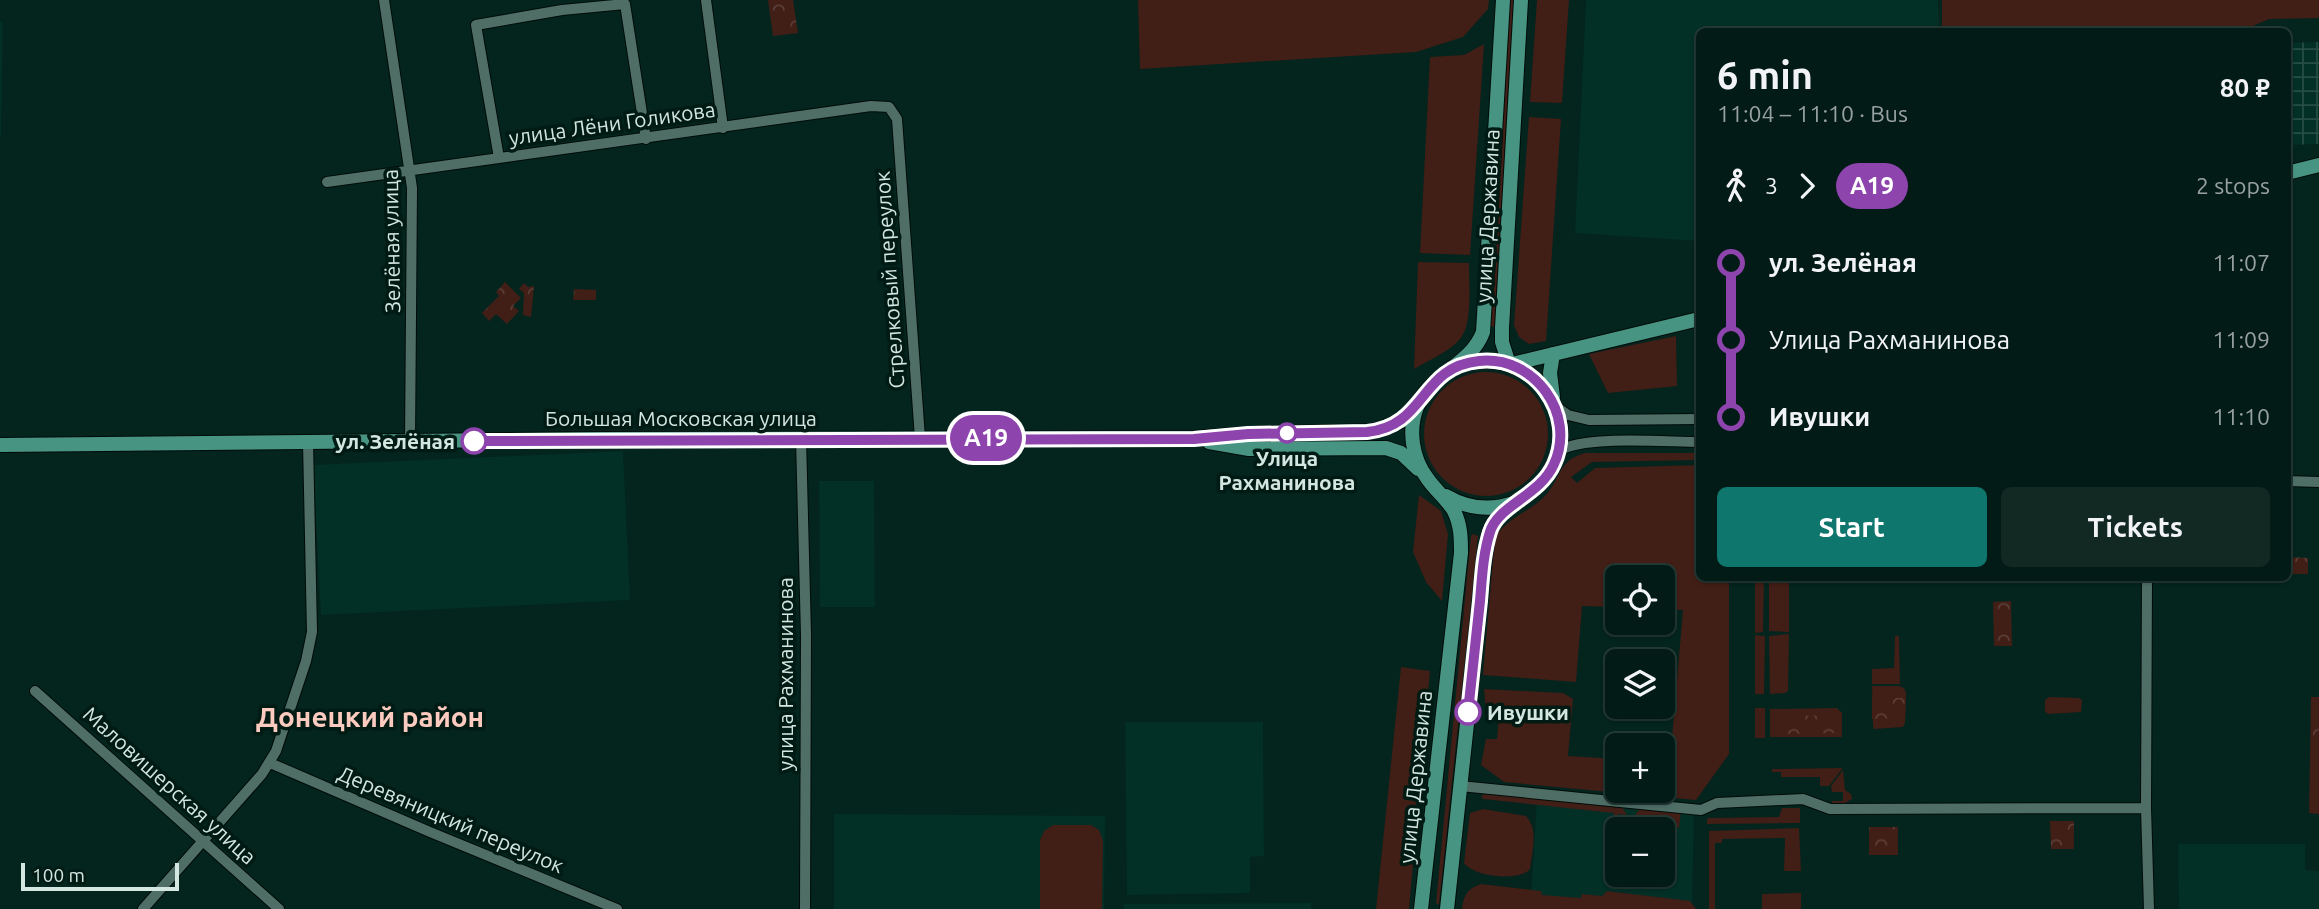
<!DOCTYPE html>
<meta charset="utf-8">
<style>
body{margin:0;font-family:Ubuntu,sans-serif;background:#112823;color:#f1f3f6;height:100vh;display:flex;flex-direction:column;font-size:26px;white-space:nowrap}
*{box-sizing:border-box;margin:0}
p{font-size:23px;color:#97a1a1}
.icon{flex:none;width:38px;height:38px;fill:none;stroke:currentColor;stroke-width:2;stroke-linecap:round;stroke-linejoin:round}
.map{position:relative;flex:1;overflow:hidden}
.side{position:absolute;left:1696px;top:28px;width:595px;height:553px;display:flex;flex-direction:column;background:#031b16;border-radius:10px;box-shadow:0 2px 5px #0004,0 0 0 2px #243935}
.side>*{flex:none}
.badge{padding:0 14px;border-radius:23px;font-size:24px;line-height:46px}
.buttons{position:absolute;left:1605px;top:565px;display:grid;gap:14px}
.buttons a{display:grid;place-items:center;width:70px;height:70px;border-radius:10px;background:#031b16;box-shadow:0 2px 5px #0004,0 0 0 2px #243935;font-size:35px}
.scale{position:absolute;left:21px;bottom:18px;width:158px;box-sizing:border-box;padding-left:7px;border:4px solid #d4e6e0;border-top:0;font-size:19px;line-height:24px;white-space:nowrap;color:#d4e6e0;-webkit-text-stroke:5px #001b14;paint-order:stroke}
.map>.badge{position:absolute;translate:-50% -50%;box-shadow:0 0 0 4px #fff}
.legs{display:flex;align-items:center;gap:10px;height:77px;padding:0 21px;font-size:23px}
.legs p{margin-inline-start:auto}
.headline{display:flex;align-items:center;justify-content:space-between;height:119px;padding:0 21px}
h1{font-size:38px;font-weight:600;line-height:52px}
.primary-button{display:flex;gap:14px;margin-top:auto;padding:14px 21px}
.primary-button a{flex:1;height:80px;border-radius:10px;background:#0f766e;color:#fff;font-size:28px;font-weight:600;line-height:80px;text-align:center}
.primary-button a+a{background:#112823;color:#f1f3f6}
ul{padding:0 21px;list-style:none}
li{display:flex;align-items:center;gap:24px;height:77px;font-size:26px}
li i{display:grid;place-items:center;width:10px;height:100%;margin:0 9px;background:currentColor}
li i::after{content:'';width:18px;height:18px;margin:-9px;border:5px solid;border-radius:50%;background:#031b16}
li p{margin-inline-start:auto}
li:first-child i{background:linear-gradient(#0000 50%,currentColor 0)}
li:last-child i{background:linear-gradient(currentColor 50%,#0000 0)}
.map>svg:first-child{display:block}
.built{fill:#022f26;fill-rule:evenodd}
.industrial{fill:url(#industrial-grid)}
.grass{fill:#411e16}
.park{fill:url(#park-crowns)}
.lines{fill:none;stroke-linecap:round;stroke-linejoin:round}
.minor-casing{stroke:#000c08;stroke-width:12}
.major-casing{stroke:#000c08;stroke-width:16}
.minor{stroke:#4f6f66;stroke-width:10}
.major{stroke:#489483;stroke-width:14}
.line-1-casing{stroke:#fff;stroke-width:16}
.line-1{stroke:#8e44ad;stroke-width:10}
.stop-1-dot{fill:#fff;stroke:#8e44ad;stroke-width:3.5}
.labels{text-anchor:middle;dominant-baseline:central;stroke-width:7;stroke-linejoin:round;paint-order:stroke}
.street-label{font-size:21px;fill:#d4e6e0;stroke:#001b14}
.stop-label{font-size:21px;font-weight:bold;fill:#d4e6e0;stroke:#001b14;text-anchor:end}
.district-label{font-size:28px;font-weight:bold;fill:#fccabe;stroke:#001b14}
</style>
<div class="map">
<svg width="2319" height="909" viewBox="0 0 2319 909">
<defs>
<pattern id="industrial-grid" width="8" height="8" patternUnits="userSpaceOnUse" patternTransform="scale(1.75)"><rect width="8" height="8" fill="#022f26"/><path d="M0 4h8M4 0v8" fill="none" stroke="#264d45"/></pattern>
<pattern id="park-crowns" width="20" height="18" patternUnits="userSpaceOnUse" patternTransform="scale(1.75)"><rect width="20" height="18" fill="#411e16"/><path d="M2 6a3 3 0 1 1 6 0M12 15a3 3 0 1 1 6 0" fill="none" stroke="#5c3f38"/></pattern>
</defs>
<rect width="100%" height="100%" fill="#04241e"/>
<!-- built -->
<path class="built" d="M1586,0H1938L1939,31L1699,32V241L1575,233Z
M0,22H3L1,136H0Z
M623,451L630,600L321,615L313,465Z
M819,481H874L875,607H820Z
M1125,722H1263L1264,856L1250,857V893L1127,895Z
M1537,798L1694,815L1692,909L1531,898ZM1617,830H1662V875H1617Z
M834,814L1105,816L1104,909H834Z
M2178,844H2305V870L2319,871V909H2179Z
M1311,903V909H1124V904Z"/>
<!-- industrial -->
<path class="industrial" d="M2319,42V144L2287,145V43Z"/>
<!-- grass -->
<path class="grass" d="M1138,0H1489L1488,9L1463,37L1416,52L1140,69Z
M1509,0H1516L1496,327L1489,326Z
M1537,0H1569L1562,103L1530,102Z
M1942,0H2319V18L2269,19L2239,32H1942Z
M1484,44L1470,255L1420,253L1430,57L1464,55Z
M1529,117L1561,119L1546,341L1529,344L1519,337L1514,325Z
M1418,262L1469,263C1469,282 1473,324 1460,339C1449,352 1429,360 1414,369Z
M1676,336L1677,386L1608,393L1589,354Z
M1424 434a62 62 0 1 1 124 0a62 62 0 1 1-124 0Z
M1585,453H1699V460L1592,462L1571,477L1577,483L1595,468L1699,465V578H1729V754L1696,800L1504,782L1481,765L1486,739H1497L1499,716H1490V710L1486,709L1484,689L1563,693L1573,699L1568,756L1617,759V791H1662L1663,762H1670L1683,610L1663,609L1662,578H1617V607L1582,606L1576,682L1483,675L1495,537C1510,516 1529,512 1545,496C1561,479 1558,460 1585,453Z
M1419,495L1441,511L1448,534L1442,601L1426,582L1413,552Z
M1473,534L1478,536L1439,905L1436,903L1471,536Z
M1755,578H1764L1763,632L1755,633Z
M1769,578H1789V632L1769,631Z
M1789,634L1788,691L1785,693L1770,694L1769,636Z
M1755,635L1765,636L1764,694H1755Z
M1897,635L1899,637L1900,684H1872V669L1894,668L1895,637Z
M1401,667L1430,671L1409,909H1376Z
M1872,686H1899L1904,688L1906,693L1905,723L1903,727L1874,729L1873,726Z
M2049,697L2079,698L2082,700L2081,712L2048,714L2045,711V700Z
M2311,697H2319V814L2309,813Z
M1755,708H1765V738H1755Z
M1837,708L1842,713V737H1770V709Z
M1772,769L1842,768V769L1829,786H1820V777H1781V772H1772Z
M1843,770L1845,790L1851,794L1852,799L1843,804L1832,805V801H1843V792H1832L1831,786Z
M1487,793L1622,807L1627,815L1618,814L1610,886L1607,885L1614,813L1483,799L1481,796Z
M1642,808L1681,811L1679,828L1635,825L1636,813Z
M1782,808H1800V823L1707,824V819L1709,818L1779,817Z
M1483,809L1526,816C1539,830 1532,852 1530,869C1520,882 1474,877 1464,863L1470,813Z
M1053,825H1091L1099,830L1103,841L1102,909H1040V840L1044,831Z
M1799,828L1801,871H1784L1785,838L1722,839V843H1715V909H1709V831Z
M1481,884L1541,891L1542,895L1581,898L1582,894L1602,896L1607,891L1690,901L1696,909H1462C1464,895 1467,889 1481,884Z
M1801,893V909H1762V894Z"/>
<!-- park -->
<path class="park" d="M768,0H793L798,33L773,36Z
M505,282L521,298L513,306L519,311L507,324L496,314L489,321L482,313L499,296L496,292Z
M524,283L528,287L534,286L531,317L523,315L524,293L519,289Z
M574,289L596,290V300H573Z
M2287,557L2308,558V574H2287Z
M2011,601L2012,646H1994L1993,602Z
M1872,698H1906L1905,718L1872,719Z
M2311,710H2319V740H2311Z
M1837,715L1838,733L1788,734L1787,716Z
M2050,821H2074V849H2051Z
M1869,827H1898V855H1869Z"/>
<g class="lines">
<!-- minor casing -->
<g class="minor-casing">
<path id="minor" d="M384,0L412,188L410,441
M706,0L723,128
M499,158L476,25L562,10L625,4L646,139
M327,182L871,106L889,107L897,119L920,438
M1554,405L1568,415L1589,420L1699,419
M801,439L806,635L805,909
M1558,451C1585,435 1665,442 1699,442
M2287,481L2319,482
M2147,578L2146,808L2149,909
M35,691L279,909
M270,763L430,832L617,909
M1460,786L1701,810L1717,803L1803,799L1830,809L2146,808
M143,909L262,774L276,751L306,661L312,632L308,442"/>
</g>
<!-- major casing -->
<g class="major-casing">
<path id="major" d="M2287,173L2319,165
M1553,354L1550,373L1553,397
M1509,364L1502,342V328L1521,0
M1512,364L1699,319
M1209,442L1249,449L1386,448L1401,453L1418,469
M0,445L602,439L1194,438L1248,434L1375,431L1401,421L1414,410L1423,395
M1446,496C1468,509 1490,511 1514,503
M1421,909L1461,553C1461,539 1461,525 1454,511C1447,499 1435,490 1427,478C1412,458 1408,430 1417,407C1431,373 1471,365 1483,332L1503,0
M1447,909L1485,557C1487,548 1487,538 1490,530C1500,505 1538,496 1553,466C1583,405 1521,343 1459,366"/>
</g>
<!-- minor -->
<use href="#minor" class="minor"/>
<!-- major -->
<use href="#major" class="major"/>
</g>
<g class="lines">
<!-- line-1 casing -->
<g class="line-1-casing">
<path id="line-1" d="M474,441L1194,439L1248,434L1367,432C1427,426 1419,367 1479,361C1534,355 1577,414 1554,464C1540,496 1498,505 1490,532C1483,554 1482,578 1480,601C1476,638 1472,675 1468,712"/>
</g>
<!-- line-1 -->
<use href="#line-1" class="line-1"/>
</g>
<!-- markers -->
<g class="stop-1-dot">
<circle cx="1287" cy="433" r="9"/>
<circle cx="474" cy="441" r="12"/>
<circle cx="1468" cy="712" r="12"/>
</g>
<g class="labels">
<!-- street labels -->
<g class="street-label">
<text transform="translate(612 123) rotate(-8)">улица Лёни Голикова</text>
<text transform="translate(1487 216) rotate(-87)">улица Державина</text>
<text transform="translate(391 241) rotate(-91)">Зелёная улица</text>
<text transform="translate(889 280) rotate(-94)">Стрелковый переулок</text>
<text x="681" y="418">Большая Московская улица</text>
<text transform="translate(785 674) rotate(-90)">улица Рахманинова</text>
<text transform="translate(1415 777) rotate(-84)">улица Державина</text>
<text transform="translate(170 785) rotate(42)">Маловишерская улица</text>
<text transform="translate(451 819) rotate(23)">Деревяницкий переулок</text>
</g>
<!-- stop labels -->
<g class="stop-label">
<text x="455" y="441">ул. Зелёная</text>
<text x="1287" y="458" text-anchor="middle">Улица<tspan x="1287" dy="24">Рахманинова</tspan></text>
<text x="1487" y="712" text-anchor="start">Ивушки</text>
</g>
<!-- district labels -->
<g class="district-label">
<text x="370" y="716">Донецкий район</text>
</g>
</g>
</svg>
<div class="buttons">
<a><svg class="icon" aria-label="locate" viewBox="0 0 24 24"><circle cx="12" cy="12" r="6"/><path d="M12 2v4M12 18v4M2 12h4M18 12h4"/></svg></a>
<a><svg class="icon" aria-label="layers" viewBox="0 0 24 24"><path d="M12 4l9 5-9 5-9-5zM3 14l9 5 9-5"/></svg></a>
<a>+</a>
<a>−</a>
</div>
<div class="scale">100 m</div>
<b class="badge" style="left:986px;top:438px;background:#8e44ad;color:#fff">A19</b>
<section class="side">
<div class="headline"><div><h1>6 min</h1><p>11:04 – 11:10 · Bus</p></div><b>80 ₽</b></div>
<div class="legs"><svg class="icon" aria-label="walk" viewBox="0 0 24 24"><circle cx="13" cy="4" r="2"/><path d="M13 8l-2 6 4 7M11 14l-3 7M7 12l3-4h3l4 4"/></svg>3<svg class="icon" aria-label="forward" viewBox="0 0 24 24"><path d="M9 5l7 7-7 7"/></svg><b class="badge" style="background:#8e44ad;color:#fff">A19</b><p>2 stops</p></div>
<ul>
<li><i style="color:#8e44ad"></i><b>ул. Зелёная</b><p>11:07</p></li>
<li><i style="color:#8e44ad"></i><span>Улица Рахманинова</span><p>11:09</p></li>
<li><i style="color:#8e44ad"></i><b>Ивушки</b><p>11:10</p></li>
</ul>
<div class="primary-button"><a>Start</a><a>Tickets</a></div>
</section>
</div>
